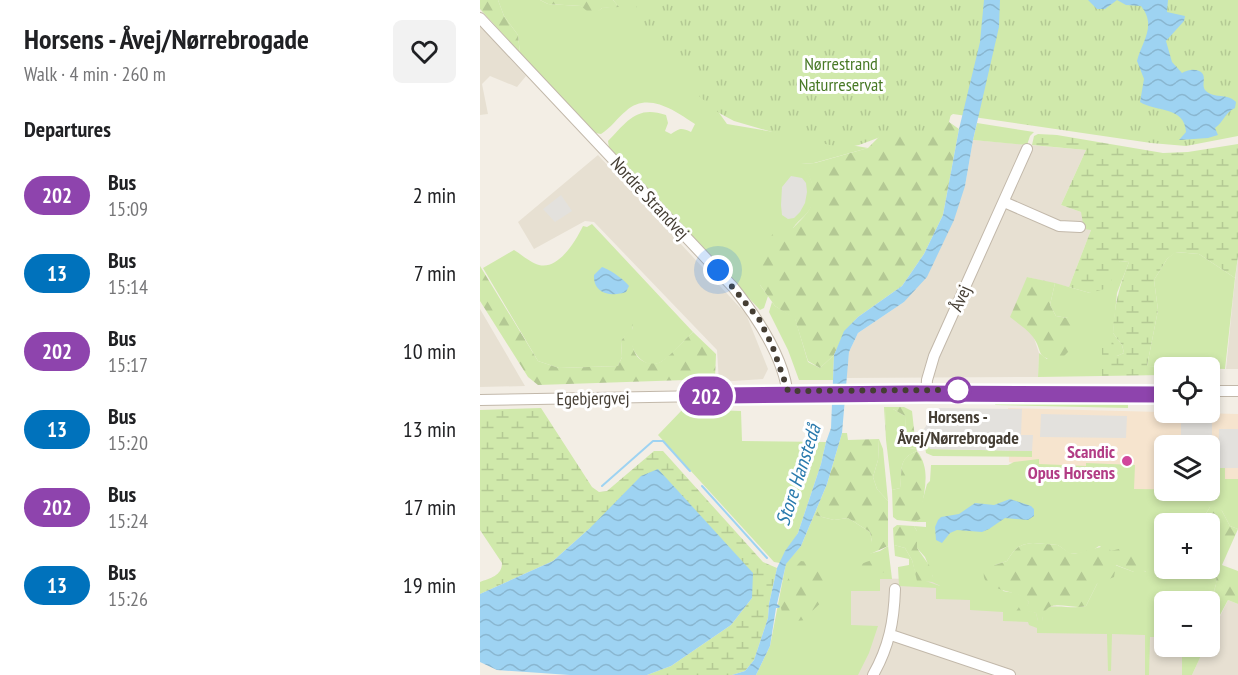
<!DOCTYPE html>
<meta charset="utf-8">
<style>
body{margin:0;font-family:"PT Sans Narrow",sans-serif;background:#f2f2f2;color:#202124;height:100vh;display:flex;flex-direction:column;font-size:22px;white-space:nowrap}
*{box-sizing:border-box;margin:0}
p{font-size:20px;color:#757577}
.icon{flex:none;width:33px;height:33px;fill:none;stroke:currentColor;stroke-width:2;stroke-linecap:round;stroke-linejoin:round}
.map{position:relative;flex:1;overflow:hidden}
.drawer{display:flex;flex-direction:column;background:#fff;width:480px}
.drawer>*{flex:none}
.badge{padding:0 12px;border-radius:20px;font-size:21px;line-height:39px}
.controls{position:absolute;left:674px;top:357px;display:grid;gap:12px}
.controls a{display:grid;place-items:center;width:66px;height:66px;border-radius:9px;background:#fff;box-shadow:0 3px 9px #0003;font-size:30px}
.you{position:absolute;width:30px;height:30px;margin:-15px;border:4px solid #fff;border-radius:50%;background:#1a73e8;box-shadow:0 0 0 9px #1a73e833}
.map>.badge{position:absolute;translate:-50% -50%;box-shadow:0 0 0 3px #fff}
h2{padding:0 24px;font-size:22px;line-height:54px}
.round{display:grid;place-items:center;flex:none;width:63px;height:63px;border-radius:9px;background:#f2f2f2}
.overview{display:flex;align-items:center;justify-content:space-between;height:102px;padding:0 24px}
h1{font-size:28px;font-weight:800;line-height:45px}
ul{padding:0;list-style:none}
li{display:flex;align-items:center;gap:18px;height:78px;padding:0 24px}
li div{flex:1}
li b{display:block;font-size:22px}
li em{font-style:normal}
li .badge{min-width:66px;font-weight:700;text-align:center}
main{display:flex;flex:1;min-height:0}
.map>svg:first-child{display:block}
.residential{fill:#e7e0d2}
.commercial{fill:#f6e4ce}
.green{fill:#d0e9ab;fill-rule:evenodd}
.forest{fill:url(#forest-firs)}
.wetland{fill:url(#wetland-marsh)}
.park{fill:url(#park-tufts)}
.parking{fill:#e3e1dd}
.water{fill:url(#water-waves)}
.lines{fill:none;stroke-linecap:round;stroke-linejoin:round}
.stream{stroke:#9ed3f2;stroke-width:2}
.minor-casing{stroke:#c2b8aa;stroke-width:12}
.minor{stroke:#fff;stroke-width:10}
.line-casing{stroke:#fff;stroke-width:14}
.line{stroke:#8e44ad;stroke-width:9}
.walk{stroke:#453e34;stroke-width:6;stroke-dasharray:0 10.8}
.stop-dot{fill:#fff;stroke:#8e44ad;stroke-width:3}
.hotel-dot{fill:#d1479c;stroke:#fff;stroke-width:2}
.labels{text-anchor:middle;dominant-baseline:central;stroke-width:6;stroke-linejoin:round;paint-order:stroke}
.park-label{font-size:18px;fill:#487926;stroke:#fff}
.street-label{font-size:18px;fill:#453e34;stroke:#fff}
.stop-label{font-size:18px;font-weight:bold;fill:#453e34;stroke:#fff}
.hotel-label{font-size:18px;font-weight:bold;fill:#b23c85;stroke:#fff;text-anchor:end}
.water-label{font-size:20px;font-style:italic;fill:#297aad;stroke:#fff}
</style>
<main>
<section class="drawer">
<div class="overview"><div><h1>Horsens - Åvej/Nørrebrogade</h1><p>Walk · 4 min · 260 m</p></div><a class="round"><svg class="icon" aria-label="heart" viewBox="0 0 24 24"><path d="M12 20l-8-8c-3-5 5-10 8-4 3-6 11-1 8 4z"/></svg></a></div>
<h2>Departures</h2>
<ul>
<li><span class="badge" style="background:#8e44ad;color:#fff">202</span><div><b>Bus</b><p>15:09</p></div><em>2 min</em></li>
<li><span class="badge" style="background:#0072bc;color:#fff">13</span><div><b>Bus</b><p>15:14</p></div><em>7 min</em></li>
<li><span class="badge" style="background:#8e44ad;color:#fff">202</span><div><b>Bus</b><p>15:17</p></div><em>10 min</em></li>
<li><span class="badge" style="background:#0072bc;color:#fff">13</span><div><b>Bus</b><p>15:20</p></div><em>13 min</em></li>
<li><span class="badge" style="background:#8e44ad;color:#fff">202</span><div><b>Bus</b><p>15:24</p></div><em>17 min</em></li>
<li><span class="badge" style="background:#0072bc;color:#fff">13</span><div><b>Bus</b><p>15:26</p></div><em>19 min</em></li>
</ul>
</section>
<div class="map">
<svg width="758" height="675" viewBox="0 0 758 675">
<defs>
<pattern id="forest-firs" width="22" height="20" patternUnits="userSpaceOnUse" patternTransform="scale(1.5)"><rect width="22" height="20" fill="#d0e9ab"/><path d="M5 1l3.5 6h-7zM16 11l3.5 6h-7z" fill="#b4c994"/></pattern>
<pattern id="wetland-marsh" width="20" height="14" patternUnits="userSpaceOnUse" patternTransform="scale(1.5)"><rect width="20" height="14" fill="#d0e9ab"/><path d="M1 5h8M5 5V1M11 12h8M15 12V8" fill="none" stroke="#b4c994"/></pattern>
<pattern id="park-tufts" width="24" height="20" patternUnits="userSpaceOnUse" patternTransform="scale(1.5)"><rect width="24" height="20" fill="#d0e9ab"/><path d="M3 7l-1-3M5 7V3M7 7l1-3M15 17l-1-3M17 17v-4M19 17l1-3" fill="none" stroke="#b4c994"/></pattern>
<pattern id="water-waves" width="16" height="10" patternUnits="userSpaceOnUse" patternTransform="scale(1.5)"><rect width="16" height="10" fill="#9ed3f2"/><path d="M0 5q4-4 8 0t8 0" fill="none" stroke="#89b6d0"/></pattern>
</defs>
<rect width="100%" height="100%" fill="#f3eee5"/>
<!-- residential -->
<path class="residential" d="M0,26L46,76L37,87L10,76L2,84L8,114L0,115Z
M493,140L606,150L581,205L601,212L611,230L589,287L547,277L554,338L559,353L558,377L366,378L369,352L378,333L424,302L485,186Z
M118,155L266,314L288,369L283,379L239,382L237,350L114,222L105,221L54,249L38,222Z
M758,256V369H746L753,298Z
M0,309L45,386L0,387Z
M370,578L437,579L684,628V646L705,647L704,675H323Z
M748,600L758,604V675H712L725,647L729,646V639Z"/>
<!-- commercial -->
<path class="commercial" d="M528,408L758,414V491L729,490V446H684V490L703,507L529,462Z"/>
<!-- green -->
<path class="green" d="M18,0H60L68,4L101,6L118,11L122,8L138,6L133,0H159L247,124L388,148L334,163L321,164C330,172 336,189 333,202C330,214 319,219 313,228C300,245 291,266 280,285L288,296L284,308L280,310L129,148L128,141C147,122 156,105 186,115L188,123L185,131L191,134C200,129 200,127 211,132L215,124C195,111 168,91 146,111C137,118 131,128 121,134L115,133L40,53L38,35L24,16Z
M497,123L554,132L550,136L547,145L493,140Z
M112,224L213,332C203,341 193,355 181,362C166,370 152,354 151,340C150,336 152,330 153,326L141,341L142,357L138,366L79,368L58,361L3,268L34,250C42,255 51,263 59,265C79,270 96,240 103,226L107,227Z
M695,252L719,254L755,278L745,369L667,366L678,310L674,280L687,259Z
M640,261L649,262L637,293L633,333L642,345L644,353L637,356L622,348V376L558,377L559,353L567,359L588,318L576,316L570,305L575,283L610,293Z
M292,302L295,306L315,318L328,362L340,368L354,355L353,380H319L308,350L289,312Z
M516,402L648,403V408L515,405Z
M203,409L261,411L262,441L346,442L341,464L318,533L300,563L294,562L178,435Z
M405,409H413L425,416L426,447L429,449L436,448L437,451C417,459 423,470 420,488L412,490L406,440Z
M442,429H444L450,449L552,451V457L453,456L446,453Z
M399,439L403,449L408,501L397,489L393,477L398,460Z
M559,459V464L606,466V463L655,465L654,489L729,490V483H737L738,468H745V479H758V529L750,526L742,511L730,507L720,523L684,524V568H729V562L737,565L736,584L730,607L735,616L740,615L729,639V602H684V637H670L669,675H665V635L632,634L631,671H628L627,634L557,633V628L549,625L548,622L523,621V612L490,610V600L456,599V588L419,586L418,567L429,565V559L415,556L414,545L425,548L432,560L437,578L460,586L453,577L445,557L437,548V531L434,526L446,527V522H436L440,518L441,506L447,484L450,481L451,465H528L534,462ZM553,543L578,545L590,554L610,552L619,546L631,551L666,572H654L635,565L617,584L606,606C595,609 581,605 568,607L563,613L562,621H558L556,613L551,611L545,612L549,602C544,593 532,593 523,591L515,565L527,561C534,549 539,544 553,543Z
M334,515L354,520L368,518L390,532L392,542L388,554L400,551L408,546L412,579H400V591H371V625L398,626L389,653L378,675H276L290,646L306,563L321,546Z
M702,647H725L712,675H702Z"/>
<!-- forest -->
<path class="forest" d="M0,0H18L24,16L38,35L40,53L0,9Z
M60,0H133L139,7L122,8L113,16L101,6L68,4Z
M488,46L469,122L479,129L463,215L444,254L422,286L378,317L365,331L354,355L340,368L328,361L315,319L295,306L280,285L282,247L297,229L313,228C318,223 323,218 327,213C338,199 333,175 320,164L335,163L388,148Z
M0,266L58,361L79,368L138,366L142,357L141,341L153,324C151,339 150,358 168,363C173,364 178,364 182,361C193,354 203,341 213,332L236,354L235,379L58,385L48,377L0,301Z
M547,277L575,283L570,305L576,316L588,318L596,328L593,347L580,360C554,359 564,352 553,337C547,329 537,323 530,317Z
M404,407H424L432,411L436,448L428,449L426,448L425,416L413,409H405L406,440Z
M362,433H367L368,440L399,439L398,460L393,477L397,489L408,501V546L379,559L377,556L381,546L392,542L390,532L368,518L354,520L334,515L347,484Z
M437,451C453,472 442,494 441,518L436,522L417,520L413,517L412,490L420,488C423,469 417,459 437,451Z
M730,507H737L742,511L750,526L758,529L742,565L758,571V604L748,600L740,615L735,616L730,607L736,584L737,565L729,562V524L720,523Z
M417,525L434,526L437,531V548L451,568L453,577L462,578L463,587L452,582L437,581L432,560L425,548L414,545L413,528Z
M553,543L578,545L591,554C603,553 616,547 627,546L631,551L646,547L666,573L654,572L636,565L634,577L617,584L606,606C589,611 565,594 562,622L558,621L556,613C550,611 546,611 542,615L535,613L539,607L547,606L549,602C540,589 500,592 504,572L515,565L527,561C534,549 539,544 553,543Z
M406,558L409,560V571L388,576L373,575C377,561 393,560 406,558Z
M321,561C342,563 345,577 347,596C340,605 331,610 325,620C283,627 305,576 321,561Z"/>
<!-- wetland -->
<path class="wetland" d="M558,134L577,135L683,153L708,152L758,144V256L755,278L719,254L696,252L687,259L674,280L678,310L667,366L705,367L684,368V375L622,376V348L627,341L633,342L637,356L644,353L642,345L633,333C634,306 639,287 649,262L640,261L628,288L610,293L589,287L611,230L604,229L601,212L581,205L606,150L552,145L554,136Z
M61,408L112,487L119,492L127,491L174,451H183L283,562L297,568L289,604L288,618L274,660L265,671L252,675H167L191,666L251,625L272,598L110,528L73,561L0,594V582C10,578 22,576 22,563L0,530V410Z"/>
<!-- park -->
<path class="park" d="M156,0H758V136L706,146L671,143L473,114L446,132L419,130L379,145L364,148L299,134L254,121L239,113L219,96L211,77L196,62L159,39Z"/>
<!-- parking -->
<path class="parking" d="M311,176L322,178L326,183L327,192L325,203L320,212L314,218L308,219L302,215L301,205L302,187Z
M81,195L92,211L75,222L63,209Z
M454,408L542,409L541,435H553L552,451L450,449L444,429L454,414Z
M561,414L647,416L646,438L560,437Z
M701,417L732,418V440L701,439Z
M739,429H758V468H738Z"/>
<!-- water -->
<path class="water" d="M504,0H520L519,27L493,140L485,186L474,220L447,277L424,302L378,333L369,352L362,433L347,484L321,546L306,564L297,604L300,606L299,608H296L290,646L276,675H252L265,671L274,660L288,618L289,604L297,568L305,551L318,533L341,464L346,442L351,428L354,355L364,331L378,317L422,286L444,254L463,215L479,129L500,42Z
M608,0H688L687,12L705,16L704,21L686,41L692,62L702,73C707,70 715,68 721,72C727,77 721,84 725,90C733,99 748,93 756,102L755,108C744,113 744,122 735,128L738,135L728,138L699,140L706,132C705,106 675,112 660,102L664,79L657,61C662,41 677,26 661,6L646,5L637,0L625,9H617Z
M122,267C129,269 145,280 149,286L146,292C132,297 113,294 114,275Z
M178,469L273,573L272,598L251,625L191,666L167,675H90L17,670L0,662V594L73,561L110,528L161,476Z
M530,499L551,506L554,509V516L548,520L525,518L509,529L502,532L477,530L470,533L462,543L456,540L455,527L458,520L461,517L479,514L495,503L514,505Z"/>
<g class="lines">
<!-- stream -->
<path class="stream" d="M122,486L173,441H183L210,471
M222,486L287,558"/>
<!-- minor casing -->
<g class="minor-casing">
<path id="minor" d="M0,18L253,287C276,316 305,358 308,397
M524,202L579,226L600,227
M729,391H758
M446,396L447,380L454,356L547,149
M496,397L684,398
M343,398L399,397
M0,400L226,396L243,392L372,390L684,391
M411,635L530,675
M393,675C409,647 414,621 415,589"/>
</g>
<!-- minor -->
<use href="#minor" class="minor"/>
</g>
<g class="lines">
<!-- line casing -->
<g class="line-casing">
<path id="line" d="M684,391L431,390L243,392L226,396L243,399L446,397L684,398"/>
</g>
<!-- line -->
<use href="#line" class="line"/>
<!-- walk -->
<path class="walk" d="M238,270L279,319L292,345L308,391L478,390"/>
</g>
<!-- markers -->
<circle class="stop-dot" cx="478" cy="390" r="12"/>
<circle class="hotel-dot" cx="647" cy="461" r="6"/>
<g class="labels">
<!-- park labels -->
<g class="park-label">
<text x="361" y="63">Nørrestrand<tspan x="361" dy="21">Naturreservat</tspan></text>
</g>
<!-- street labels -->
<g class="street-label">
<text transform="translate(170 198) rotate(47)">Nordre Strandvej</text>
<text transform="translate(480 298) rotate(-66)">Åvej</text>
<text transform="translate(113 398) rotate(-1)">Egebjergvej</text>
</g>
<!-- stop labels -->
<g class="stop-label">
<text x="478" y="416">Horsens -<tspan x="478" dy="21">Åvej/Nørrebrogade</tspan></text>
</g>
<!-- hotel labels -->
<g class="hotel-label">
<text x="635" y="451">Scandic<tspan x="635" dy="21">Opus Horsens</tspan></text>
</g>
<!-- water labels -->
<g class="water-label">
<text transform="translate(318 475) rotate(-72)">Store Hanstedå</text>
</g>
</g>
</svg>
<div class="controls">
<a><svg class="icon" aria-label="locate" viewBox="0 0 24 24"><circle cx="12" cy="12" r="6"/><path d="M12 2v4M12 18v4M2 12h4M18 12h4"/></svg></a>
<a><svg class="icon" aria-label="layers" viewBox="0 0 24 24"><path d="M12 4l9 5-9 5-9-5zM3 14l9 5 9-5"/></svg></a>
<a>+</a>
<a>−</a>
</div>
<div class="you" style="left:238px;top:270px"></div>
<b class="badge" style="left:226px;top:396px;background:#8e44ad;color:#fff">202</b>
</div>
</main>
